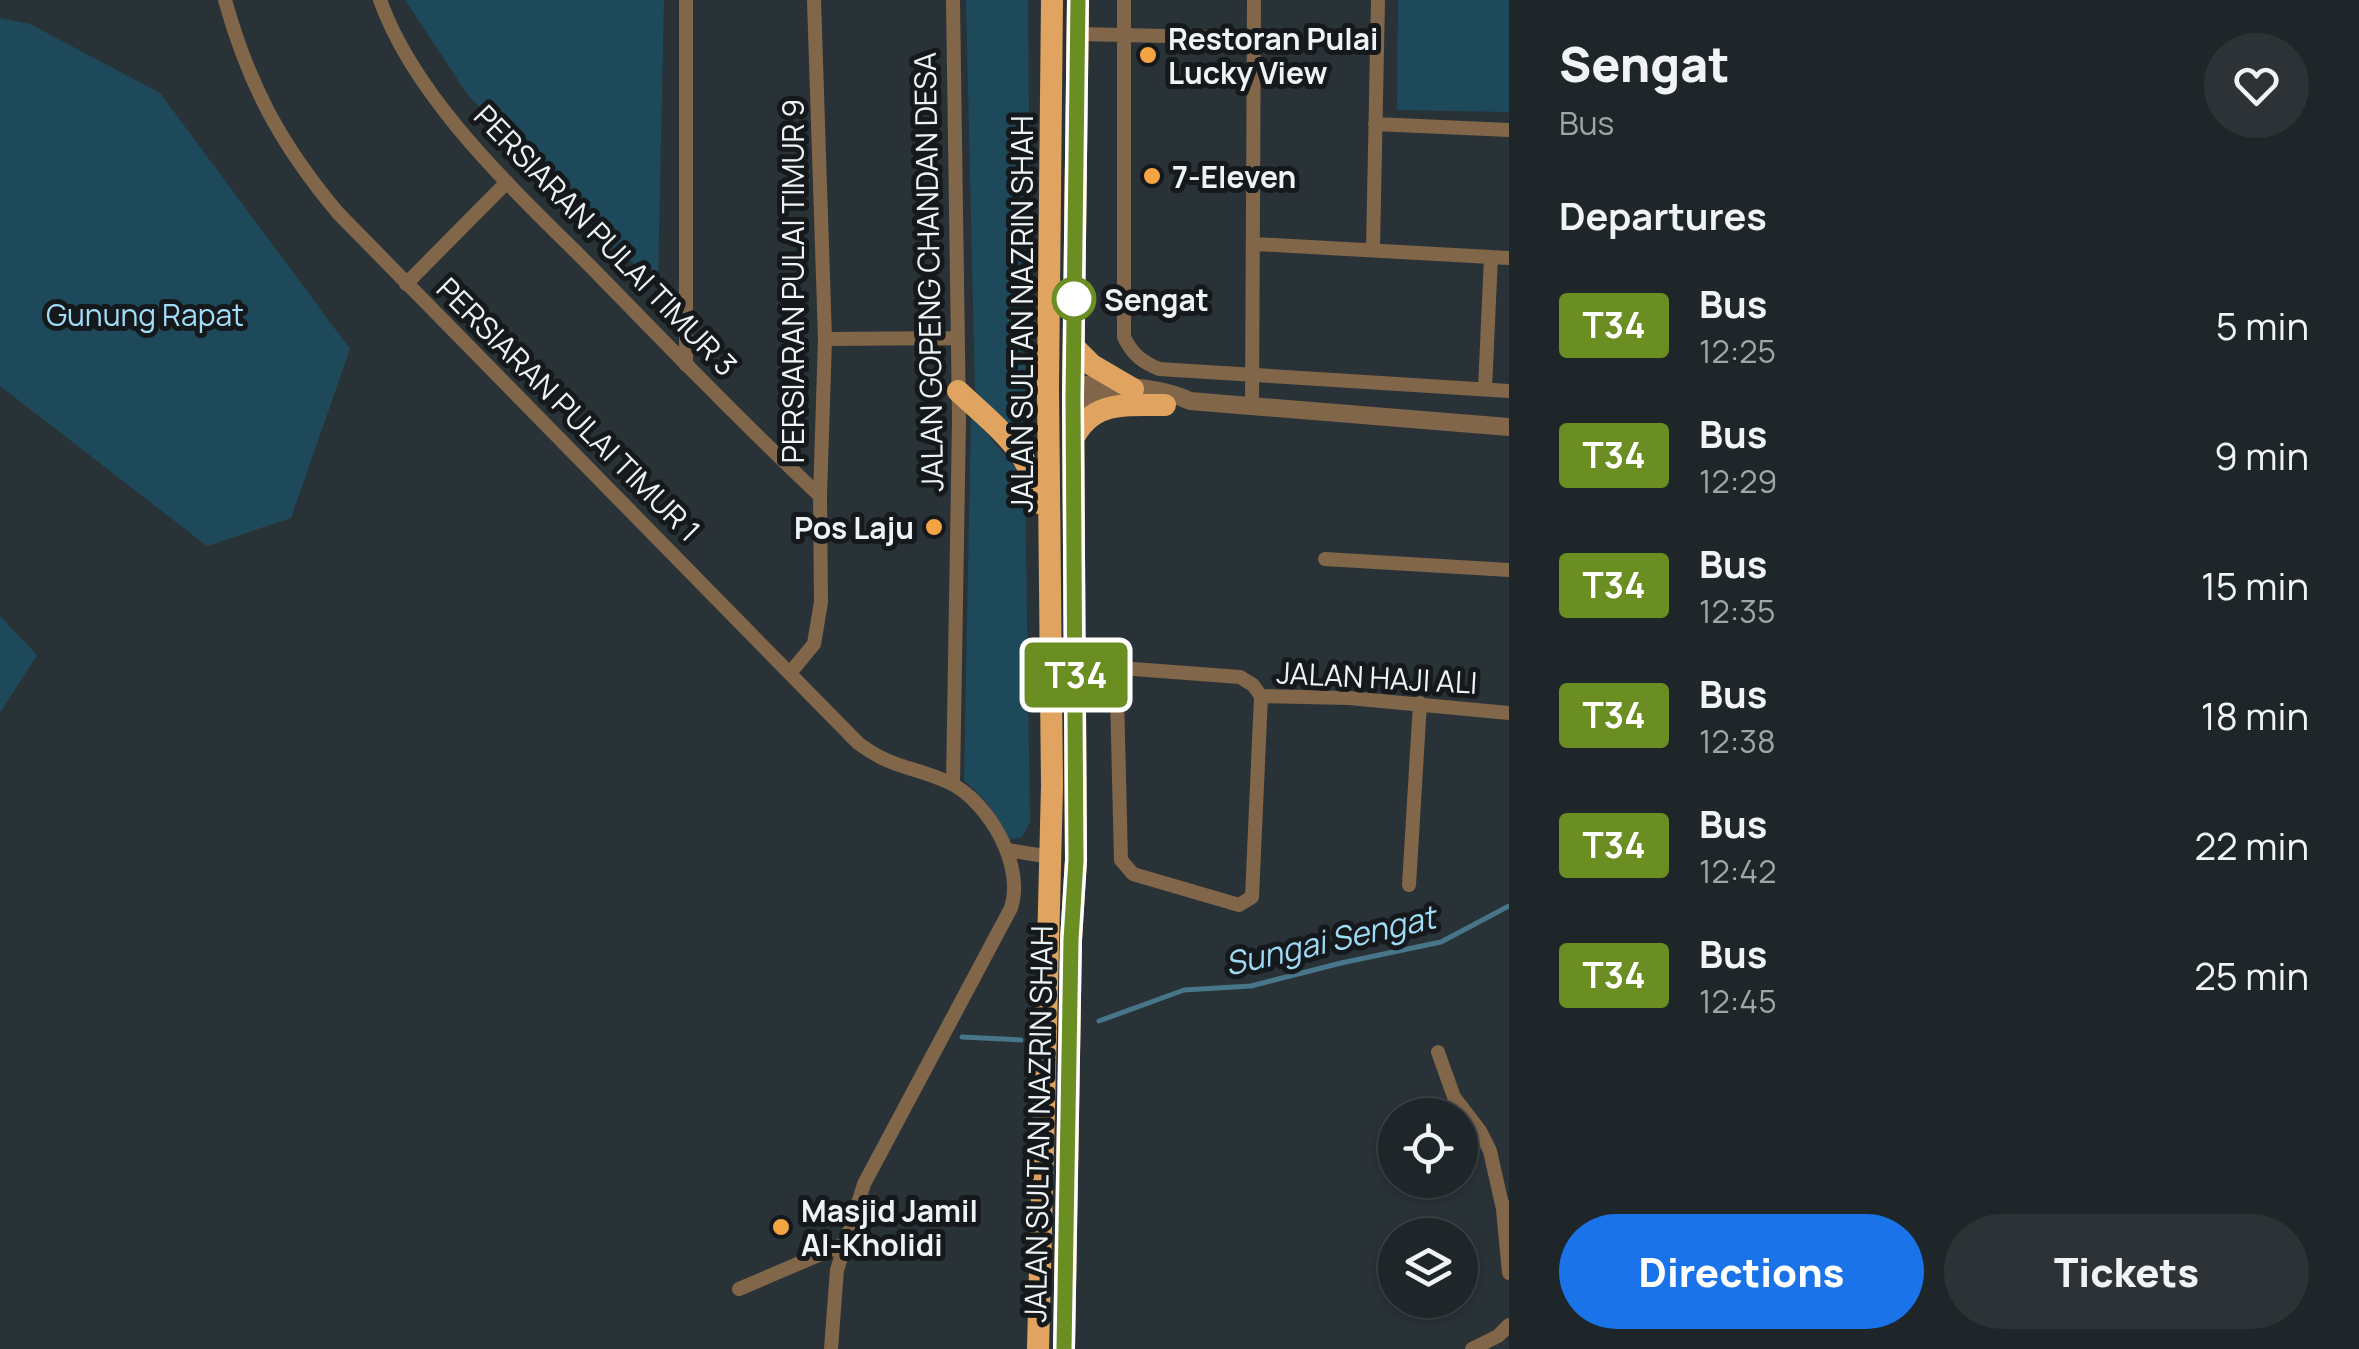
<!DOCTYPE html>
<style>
body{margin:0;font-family:Manrope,sans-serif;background:#2c3235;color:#f1f3f6;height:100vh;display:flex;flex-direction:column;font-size:38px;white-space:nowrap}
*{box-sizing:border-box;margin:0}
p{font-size:32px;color:#a1a5a8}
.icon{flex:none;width:55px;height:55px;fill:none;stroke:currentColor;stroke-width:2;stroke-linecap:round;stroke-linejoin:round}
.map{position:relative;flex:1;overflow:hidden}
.drawer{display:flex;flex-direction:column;background:#1f2629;width:850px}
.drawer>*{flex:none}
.badge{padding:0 20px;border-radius:8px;font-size:35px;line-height:65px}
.buttons{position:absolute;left:1378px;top:1098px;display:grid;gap:20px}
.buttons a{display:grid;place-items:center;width:100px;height:100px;border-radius:50%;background:#1f2629;box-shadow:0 2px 8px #0004,0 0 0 2px #3c4346;font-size:50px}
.map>.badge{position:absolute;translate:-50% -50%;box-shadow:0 0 0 5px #fff}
h2{padding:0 50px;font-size:38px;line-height:90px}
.round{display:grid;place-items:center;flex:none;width:105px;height:105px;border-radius:52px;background:#2c3235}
.head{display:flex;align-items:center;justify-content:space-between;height:170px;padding:0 50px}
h1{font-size:48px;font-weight:800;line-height:75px}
.action{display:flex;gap:20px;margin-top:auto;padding:20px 50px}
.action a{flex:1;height:115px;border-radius:60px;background:#1a73e8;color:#fff;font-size:40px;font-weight:800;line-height:115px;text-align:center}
.action a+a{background:#2c3235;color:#f1f3f6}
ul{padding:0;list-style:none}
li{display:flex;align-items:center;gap:30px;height:130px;padding:0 50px}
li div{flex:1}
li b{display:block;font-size:38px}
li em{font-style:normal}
li .badge{min-width:110px;font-weight:700;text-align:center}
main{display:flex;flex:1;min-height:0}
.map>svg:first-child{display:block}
.green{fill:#1e495b}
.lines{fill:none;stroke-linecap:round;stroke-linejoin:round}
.stream{stroke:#477589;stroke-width:5}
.minor{stroke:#81664a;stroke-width:14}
.tertiary{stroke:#81664a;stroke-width:18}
.trunk{stroke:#e0a460;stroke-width:22}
.line-casing{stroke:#fff;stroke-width:22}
.line{stroke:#6b8e23;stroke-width:15}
.poi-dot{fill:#f4a443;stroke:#15191b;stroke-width:4}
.stop-dot{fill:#fff;stroke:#6b8e23;stroke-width:5}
.labels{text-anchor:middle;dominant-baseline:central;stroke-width:10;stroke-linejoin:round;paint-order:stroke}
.poi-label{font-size:30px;font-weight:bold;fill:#eef3f6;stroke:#15191b;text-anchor:start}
.street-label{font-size:30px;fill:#eef3f6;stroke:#15191b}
.stop-label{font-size:30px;font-weight:bold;fill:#eef3f6;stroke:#15191b;text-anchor:start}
.park-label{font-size:30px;fill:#a1ddf9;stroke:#15191b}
.water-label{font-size:32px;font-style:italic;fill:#9fdbf7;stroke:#15191b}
</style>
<main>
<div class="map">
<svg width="1509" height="1349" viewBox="0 0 1509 1349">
<rect width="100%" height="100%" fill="#293237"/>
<!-- green -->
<path class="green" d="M405,0H664L658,283L603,239L467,94Z
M966,0H1028L1032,452L975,395Z
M1398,0H1509V112L1397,110Z
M0,18L30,24L160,93L350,349L291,518L207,546L0,386Z
M971,415L1025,479L1030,822L1022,837L1009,840L988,804L964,780Z
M0,616L37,655L0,713Z"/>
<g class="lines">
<!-- stream -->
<path class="stream" d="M1099,1021L1184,990L1251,986L1341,963L1441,942L1509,906
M962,1037L1021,1040"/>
<!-- minor -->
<path class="minor" d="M225,0C249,86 281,145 338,213L858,743C894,770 914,766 950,783C989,802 1025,866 1011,908L864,1184L837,1270L831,1349
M380,0C417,104 522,197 598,274C671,349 744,424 820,496
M686,0V365
M953,0L959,419L953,784
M1124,0V337C1132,354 1142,362 1159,369L1509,391
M1078,34L1254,38
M1375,124L1509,130
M1255,244L1509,258
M1373,249L1378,0
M406,284L507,182
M825,339L958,338
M1485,388L1491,257
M1252,405L1254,0
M1325,559L1509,570
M790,673L814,644L821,602L820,496L825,339L814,0
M1076,674C1093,678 1110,677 1117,696L1121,860L1133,874L1239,905L1252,897L1261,696L1349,698L1509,713
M1105,680L1120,668L1240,677L1253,685L1261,696
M1008,850L1050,857
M1409,885L1420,703
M1438,1052L1454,1097L1480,1131L1490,1151L1503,1209L1509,1207
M1503,1209L1509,1273
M739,1289L842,1245
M1472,1349L1498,1336L1509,1325"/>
<!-- tertiary -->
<path class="tertiary" d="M1073,384C1110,387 1156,384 1190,401L1509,427
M1073,398L1121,401"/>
<!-- trunk -->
<path class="trunk" d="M1074,347L1092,365L1133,389
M958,391C996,427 1031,449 1039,503
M1073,439C1093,399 1126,406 1165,405
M1038,1349L1052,786L1048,388L1052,0
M1064,1349L1071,940L1076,860L1073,398L1078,0"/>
</g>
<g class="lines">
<!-- line casing -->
<g class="line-casing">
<path id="line" d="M1064,1349L1071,940L1076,860L1073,398L1078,0"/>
</g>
<!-- line -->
<use href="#line" class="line"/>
</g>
<!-- markers -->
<g class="poi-dot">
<circle cx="1148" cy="55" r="10"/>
<circle cx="1152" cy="176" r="10"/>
<circle cx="934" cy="527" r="10"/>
<circle cx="781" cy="1227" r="10"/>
</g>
<circle class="stop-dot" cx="1074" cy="299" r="20"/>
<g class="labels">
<!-- poi labels -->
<g class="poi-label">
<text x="1168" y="38">Restoran Pulai<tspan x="1168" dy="34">Lucky View</tspan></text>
<text x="1172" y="176">7-Eleven</text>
<text x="914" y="527" text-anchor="end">Pos Laju</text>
<text x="801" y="1210">Masjid Jamil<tspan x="801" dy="34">Al-Kholidi</tspan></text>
</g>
<!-- street labels -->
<g class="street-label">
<text transform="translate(606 240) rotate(46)">PERSIARAN PULAI TIMUR 3</text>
<text transform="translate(928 272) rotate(-91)">JALAN GOPENG CHANDAN DESA</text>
<text transform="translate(792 281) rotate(-90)">PERSIARAN PULAI TIMUR 9</text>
<text transform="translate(1021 314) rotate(-90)">JALAN SULTAN NAZRIN SHAH</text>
<text transform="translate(569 409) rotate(45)">PERSIARAN PULAI TIMUR 1</text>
<text transform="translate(1377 677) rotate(3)">JALAN HAJI ALI</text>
<text transform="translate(1038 1124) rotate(-89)">JALAN SULTAN NAZRIN SHAH</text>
</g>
<!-- stop labels -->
<g class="stop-label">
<text x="1104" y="299">Sengat</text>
</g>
<!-- park labels -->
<g class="park-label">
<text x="145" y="314">Gunung Rapat</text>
</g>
<!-- water labels -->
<g class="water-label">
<text transform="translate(1330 940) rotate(-13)">Sungai Sengat</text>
</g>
</g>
</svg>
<div class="buttons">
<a><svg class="icon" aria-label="locate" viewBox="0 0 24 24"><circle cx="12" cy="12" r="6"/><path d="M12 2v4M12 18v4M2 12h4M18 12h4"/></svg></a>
<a><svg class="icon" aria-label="layers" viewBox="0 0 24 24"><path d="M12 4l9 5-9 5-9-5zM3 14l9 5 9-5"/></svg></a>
</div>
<b class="badge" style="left:1076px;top:675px;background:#6b8e23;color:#fff">T34</b>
</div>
<section class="drawer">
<div class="head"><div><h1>Sengat</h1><p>Bus</p></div><a class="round"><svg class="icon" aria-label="heart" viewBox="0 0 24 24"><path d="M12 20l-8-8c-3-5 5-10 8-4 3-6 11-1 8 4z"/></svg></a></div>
<h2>Departures</h2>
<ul>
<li><span class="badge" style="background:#6b8e23;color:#fff">T34</span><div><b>Bus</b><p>12:25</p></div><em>5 min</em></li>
<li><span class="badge" style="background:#6b8e23;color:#fff">T34</span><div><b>Bus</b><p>12:29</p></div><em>9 min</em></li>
<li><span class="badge" style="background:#6b8e23;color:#fff">T34</span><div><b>Bus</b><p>12:35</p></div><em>15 min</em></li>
<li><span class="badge" style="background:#6b8e23;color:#fff">T34</span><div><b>Bus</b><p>12:38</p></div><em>18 min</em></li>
<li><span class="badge" style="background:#6b8e23;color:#fff">T34</span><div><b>Bus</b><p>12:42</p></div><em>22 min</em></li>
<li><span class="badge" style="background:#6b8e23;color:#fff">T34</span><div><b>Bus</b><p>12:45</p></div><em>25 min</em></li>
</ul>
<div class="action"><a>Directions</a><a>Tickets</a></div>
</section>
</main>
